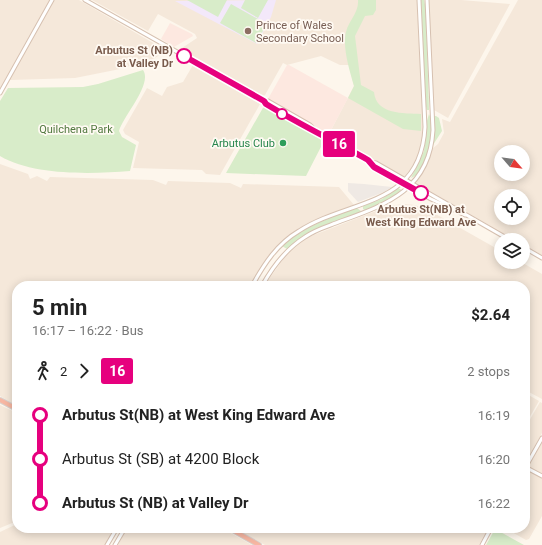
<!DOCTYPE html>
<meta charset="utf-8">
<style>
body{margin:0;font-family:Roboto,sans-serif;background:#f6f6f6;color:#222;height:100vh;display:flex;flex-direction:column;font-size:15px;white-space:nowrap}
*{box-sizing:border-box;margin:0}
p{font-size:13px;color:#767676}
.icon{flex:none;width:22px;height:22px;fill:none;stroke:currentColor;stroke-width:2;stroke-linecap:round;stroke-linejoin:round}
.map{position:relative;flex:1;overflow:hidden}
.panel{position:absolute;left:12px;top:281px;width:518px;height:252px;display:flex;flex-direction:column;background:#fff;border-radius:16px;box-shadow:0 2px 10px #0003}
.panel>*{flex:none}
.badge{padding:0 8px;border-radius:3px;font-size:14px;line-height:26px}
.needle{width:26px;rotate:118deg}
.tools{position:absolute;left:494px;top:145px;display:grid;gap:8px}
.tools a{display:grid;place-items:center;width:36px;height:36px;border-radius:50%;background:#fff;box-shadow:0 2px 10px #0003;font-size:20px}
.map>.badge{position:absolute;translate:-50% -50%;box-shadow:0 0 0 2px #fff}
.legs{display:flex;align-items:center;gap:6px;height:44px;padding:0 20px;font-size:13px}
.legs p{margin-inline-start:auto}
.summary{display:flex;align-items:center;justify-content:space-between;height:68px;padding:0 20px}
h1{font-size:22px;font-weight:700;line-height:30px}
ul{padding:0 20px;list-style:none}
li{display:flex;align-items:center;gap:14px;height:44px;font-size:15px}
li i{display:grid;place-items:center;width:6px;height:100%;margin:0 5px;background:currentColor}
li i::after{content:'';width:10px;height:10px;margin:-5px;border:3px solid;border-radius:50%;background:#fff}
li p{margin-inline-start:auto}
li:first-child i{background:linear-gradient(#0000 50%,currentColor 0)}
li:last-child i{background:linear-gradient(currentColor 50%,#0000 0)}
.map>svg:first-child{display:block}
.residential{fill:#f5e8da;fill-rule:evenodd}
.commercial{fill:#fde8e0}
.industrial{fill:#efe9e4}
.education{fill:#f3e8fa}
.green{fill:#d8ecc9}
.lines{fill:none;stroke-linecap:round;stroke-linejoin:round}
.secondary-casing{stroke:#d6c0b0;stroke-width:5}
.highway-casing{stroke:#dad1cd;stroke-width:6}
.secondary{stroke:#fff;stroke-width:3}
.highway{stroke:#f7b7a3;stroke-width:4}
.line-1-casing{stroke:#fff;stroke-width:9}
.line-1{stroke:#e6007e;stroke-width:6}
.education-dot{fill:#8d6e63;stroke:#fffaf3;stroke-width:1.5}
.stop-1-dot{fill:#fff;stroke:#e6007e;stroke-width:2}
.leisure-dot{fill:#2e9e5b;stroke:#fffaf3;stroke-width:1.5}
.labels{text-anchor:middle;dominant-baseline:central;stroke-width:3.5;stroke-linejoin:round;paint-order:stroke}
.education-label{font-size:11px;fill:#785e54;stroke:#fffaf3;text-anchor:start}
.stop-label{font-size:11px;font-weight:bold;fill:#7a5c4d;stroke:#fffaf3;text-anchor:end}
.park-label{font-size:11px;fill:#537a41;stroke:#fffaf3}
.leisure-label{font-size:11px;fill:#27864d;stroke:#fffaf3;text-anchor:end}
</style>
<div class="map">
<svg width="542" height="545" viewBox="0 0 542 545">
<rect width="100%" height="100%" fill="#fdf6ec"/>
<!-- residential -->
<path class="residential" d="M0,0H79L167,51L153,59L120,69L75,78L11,80L6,78L0,89Z
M92,0H417L423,129L422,140L417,158L411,169L404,177L329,134L354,86L349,65H340L321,56L287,65L283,63L265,95L263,96L182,51V48L197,38L195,34L158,14L148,31Z
M428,0H461L510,4L448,118L434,110Z
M518,0H542V255L523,244V240H515L416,183L427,162L432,149L438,144L444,133L442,119L450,122ZM501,152H523V174H501ZM501,196H523V218H501Z
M193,65L260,104L220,175L206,174L202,170L133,168L139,142L125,134L123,130L147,88L162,96L167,87L183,82Z
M0,164L28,174L30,179L37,176L47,181L50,177L153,180L166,185L168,181L230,183L241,188L243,184L339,187L354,205L317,220L294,232L269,255L250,286H17V406L0,396Z
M403,204L415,205L432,212L501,251V262H521L542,274V399L525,390V286H264L289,251L306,238L389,206Z
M525,393L539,401L525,425Z
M540,402L542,403V433L525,463V428Z
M0,405L17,413V521L0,528Z
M542,442V516L529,539L526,540L505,528H525V472Z
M17,524V528H114L105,545H0V532Z
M127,528H222L252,545H118Z
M235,528H488L479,545H265Z"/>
<!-- commercial -->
<path class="commercial" d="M170,23L192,34L193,36L174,47L161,39Z
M287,65H289L348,98L329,134L268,99Z"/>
<!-- industrial -->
<path class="industrial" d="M348,183L364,184L392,187L384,192L358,202L348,191Z"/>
<!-- education -->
<path class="education" d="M276,0L271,17L257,44L175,1Z"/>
<!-- green -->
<path class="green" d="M187,0H227L218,17Z
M245,0H268L258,18L241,8Z
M358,0H376V10L373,15L365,16L355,36L361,85L374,92C376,115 404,113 421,114V131L403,129L348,98L354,86C350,72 342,47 346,32C349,20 359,13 358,0Z
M421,0H424L426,9L429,110H427L425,103Z
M231,4L267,24L256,43L220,23Z
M143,70C153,84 123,116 119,131L122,137L136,145L130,171C92,174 34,176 0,156V101L8,88L83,87L98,84Z
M264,106L325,139L306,176L226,173Z
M429,114C436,128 427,173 411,178L424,151L426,124Z
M434,116H436L439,118L442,131L433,145Z
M398,188L402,190L390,199L365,210L363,209V206L382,199Z
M357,208L361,211L360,213L311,232L287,249L282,246C304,226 330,218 357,208Z
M495,529L524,545H486Z"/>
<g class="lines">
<!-- secondary casing -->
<g class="secondary-casing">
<path id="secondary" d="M85,0L264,101L266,105C301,124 336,142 371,162L376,163L510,240
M0,93L52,0
M264,101H268L310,125L314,129
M371,162L374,167L431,199L465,215
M523,247L542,258
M252,286C264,264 277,244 299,231C350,198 421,208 425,127L419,0
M262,286C273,266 286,249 305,237C316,229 329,226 341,221C389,204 430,188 433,130L427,0
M525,467L542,476
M525,468L542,438
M107,545L117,528
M115,545L125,528
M482,545L491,528"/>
</g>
<!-- highway casing -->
<g class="highway-casing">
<path id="highway" d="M0,400L17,409
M229,528L259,545"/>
</g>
<!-- secondary -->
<use href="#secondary" class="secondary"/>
<!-- highway -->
<use href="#highway" class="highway"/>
</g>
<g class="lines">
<!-- line-1 casing -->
<g class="line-1-casing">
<path id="line-1" d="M184,56L264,101L266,104C299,124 334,141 368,160L374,167L421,193"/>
</g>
<!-- line-1 -->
<use href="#line-1" class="line-1"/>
</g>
<!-- markers -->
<circle class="education-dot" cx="248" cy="31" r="4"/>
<g class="stop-1-dot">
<circle cx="184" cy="56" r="7"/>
<circle cx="282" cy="114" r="5"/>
<circle cx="421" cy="193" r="7"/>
</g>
<circle class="leisure-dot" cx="283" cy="143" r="4"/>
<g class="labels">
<!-- education labels -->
<g class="education-label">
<text x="256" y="25">Prince of Wales<tspan x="256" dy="13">Secondary School</tspan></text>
</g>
<!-- stop labels -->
<g class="stop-label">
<text x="173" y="50">Arbutus St (NB)<tspan x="173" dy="13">at Valley Dr</tspan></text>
<text x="421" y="209" text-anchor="middle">Arbutus St(NB) at<tspan x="421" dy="13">West King Edward Ave</tspan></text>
</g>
<!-- park labels -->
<g class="park-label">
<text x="76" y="129">Quilchena Park</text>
</g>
<!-- leisure labels -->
<g class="leisure-label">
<text x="275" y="143">Arbutus Club</text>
</g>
</g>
</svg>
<div class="tools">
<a><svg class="needle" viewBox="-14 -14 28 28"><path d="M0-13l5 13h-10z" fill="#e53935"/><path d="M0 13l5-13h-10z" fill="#767676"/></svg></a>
<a><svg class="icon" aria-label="locate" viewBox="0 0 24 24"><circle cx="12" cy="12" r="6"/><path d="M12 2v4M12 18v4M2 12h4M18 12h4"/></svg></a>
<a><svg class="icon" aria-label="layers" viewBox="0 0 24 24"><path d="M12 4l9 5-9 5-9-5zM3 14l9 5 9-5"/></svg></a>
</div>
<b class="badge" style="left:339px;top:144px;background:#e6007e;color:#fff">16</b>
<section class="panel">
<div class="summary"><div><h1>5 min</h1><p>16:17 – 16:22 · Bus</p></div><b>$2.64</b></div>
<div class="legs"><svg class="icon" aria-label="walk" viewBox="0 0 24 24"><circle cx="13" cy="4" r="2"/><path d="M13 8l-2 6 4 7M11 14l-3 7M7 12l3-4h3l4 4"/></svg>2<svg class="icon" aria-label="forward" viewBox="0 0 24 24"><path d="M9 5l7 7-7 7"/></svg><b class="badge" style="background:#e6007e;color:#fff">16</b><p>2 stops</p></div>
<ul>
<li><i style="color:#e6007e"></i><b>Arbutus St(NB) at West King Edward Ave</b><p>16:19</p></li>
<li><i style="color:#e6007e"></i><span>Arbutus St (SB) at 4200 Block</span><p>16:20</p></li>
<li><i style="color:#e6007e"></i><b>Arbutus St (NB) at Valley Dr</b><p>16:22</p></li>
</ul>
</section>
</div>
